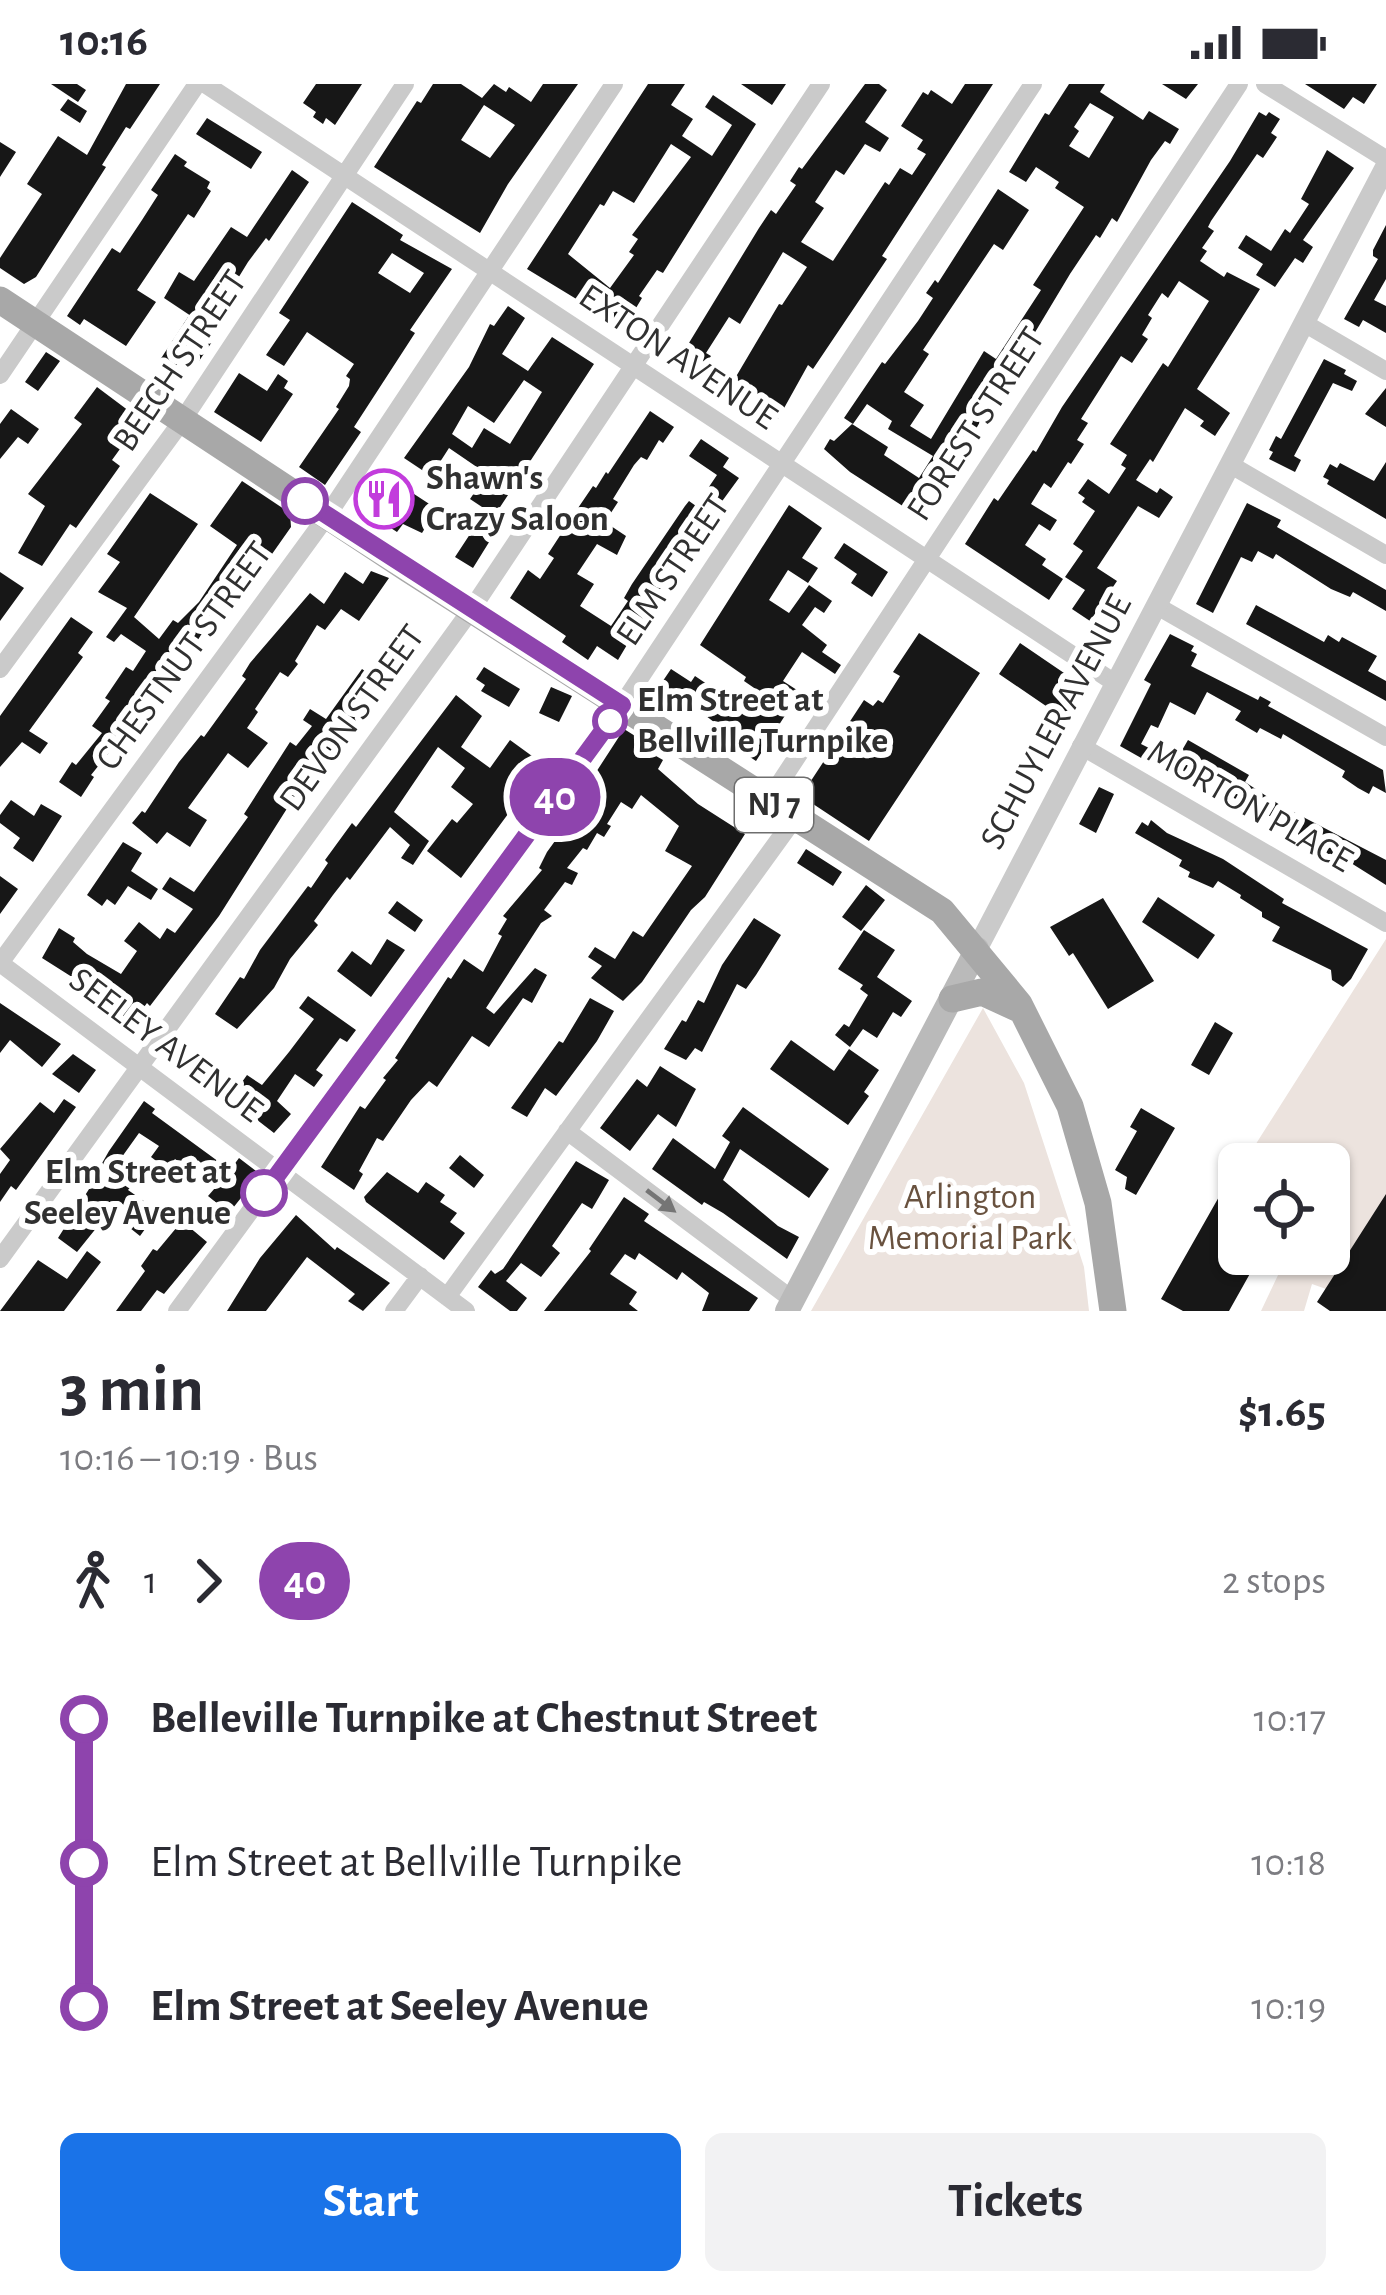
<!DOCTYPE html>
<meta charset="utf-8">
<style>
body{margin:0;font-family:"Alegreya Sans",sans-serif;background:#f2f2f3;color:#2b2b33;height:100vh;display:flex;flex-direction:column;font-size:45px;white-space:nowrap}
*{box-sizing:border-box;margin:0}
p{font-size:39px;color:#7c7c81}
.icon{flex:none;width:66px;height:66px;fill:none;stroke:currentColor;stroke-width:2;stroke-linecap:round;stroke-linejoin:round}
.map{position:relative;height:1227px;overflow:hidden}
.details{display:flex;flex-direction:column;background:#fff;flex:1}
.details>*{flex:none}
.badge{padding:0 24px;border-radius:39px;font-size:42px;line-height:78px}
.buttons{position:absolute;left:1218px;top:1059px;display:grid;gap:24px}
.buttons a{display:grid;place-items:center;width:132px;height:132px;border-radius:18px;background:#fff;box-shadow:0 3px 9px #0004;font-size:60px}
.map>.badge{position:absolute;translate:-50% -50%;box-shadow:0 0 0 6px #fff}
.legs{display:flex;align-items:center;gap:18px;height:132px;padding:0 60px;font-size:39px}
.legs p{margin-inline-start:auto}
.summary{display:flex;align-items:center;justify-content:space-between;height:204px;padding:0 60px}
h1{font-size:66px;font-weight:600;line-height:90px}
.button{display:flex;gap:24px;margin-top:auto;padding:24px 60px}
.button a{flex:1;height:138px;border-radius:18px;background:#1a73e8;color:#fff;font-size:48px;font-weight:600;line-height:138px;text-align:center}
.button a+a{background:#f2f2f3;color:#2b2b33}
ul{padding:0 60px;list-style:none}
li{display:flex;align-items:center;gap:42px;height:144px;font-size:45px}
li i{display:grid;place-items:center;width:18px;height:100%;margin:0 15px;background:currentColor}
li i::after{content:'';width:30px;height:30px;margin:-15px;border:9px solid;border-radius:50%;background:#fff}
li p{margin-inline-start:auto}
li:first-child i{background:linear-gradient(#0000 50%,currentColor 0)}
li:last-child i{background:linear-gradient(currentColor 50%,#0000 0)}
.status{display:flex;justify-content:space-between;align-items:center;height:84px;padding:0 60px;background:#fff;direction:ltr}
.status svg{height:33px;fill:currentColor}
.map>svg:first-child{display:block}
.green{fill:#ece3de}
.building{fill:#171717;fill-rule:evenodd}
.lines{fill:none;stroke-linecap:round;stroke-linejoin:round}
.minor{stroke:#cacaca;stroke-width:18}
.tertiary{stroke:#cacaca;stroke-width:21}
.secondary{stroke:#bababa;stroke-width:24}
.primary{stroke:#a8a8a8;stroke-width:27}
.oneway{fill:#757575}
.line-1-casing{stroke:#fff;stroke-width:27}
.line-1{stroke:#8e44ad;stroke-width:18}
.stop-1-dot{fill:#fff;stroke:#8e44ad;stroke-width:6}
.labels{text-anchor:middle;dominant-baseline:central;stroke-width:12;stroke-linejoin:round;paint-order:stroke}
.shield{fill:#fff;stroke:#6e6e6e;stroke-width:3}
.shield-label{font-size:33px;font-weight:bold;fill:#303030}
.street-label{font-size:36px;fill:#303030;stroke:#fff}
.poi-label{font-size:36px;font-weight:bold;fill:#303030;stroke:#fff;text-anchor:start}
.stop-label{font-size:36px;font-weight:bold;fill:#303030;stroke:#fff;text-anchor:start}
.park-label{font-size:36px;fill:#69523f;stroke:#fff}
</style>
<div class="status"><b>10:16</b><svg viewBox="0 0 49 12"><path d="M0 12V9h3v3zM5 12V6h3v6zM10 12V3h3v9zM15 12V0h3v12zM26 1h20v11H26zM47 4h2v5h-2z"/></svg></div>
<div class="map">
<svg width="1386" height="1227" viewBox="0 0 1386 1227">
<rect width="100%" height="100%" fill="#fff"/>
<!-- green -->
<path class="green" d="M1386,855V1111L1326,1205L1312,1200L1304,1227H1261L1288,1170H1329V1080H1258L1247,1074Z
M983,924L1024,999L1084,1183L1089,1227H811Z"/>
<!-- building -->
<path class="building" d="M51,0H77L86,6L78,18Z
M126,0H160L130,45L126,43L102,81L106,83L36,193L24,200L0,184V174L42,110L27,100L58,52L87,71Z
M316,0H362L335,41L326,34L323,40L313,33L316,28L303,19Z
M433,0H461L482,14L494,0L506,8L509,3L531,18L543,0H578L508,100L480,149L374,83L417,17L421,19ZM484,21L515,41L490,74L461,56Z
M648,0H685L671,21L693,35L682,52L712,72L732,41L705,23L713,11L756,40L663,189L657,186L639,212L642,214L624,244L527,185ZM671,60L691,73L632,151L638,155L629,168L634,171L610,204L568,170L600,120L604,122L613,107L634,119Z
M741,0H786L772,21Z
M865,0H879L887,6L865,38L889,54L880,68L865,60L844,91L836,86L815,118L824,124L801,158L833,177L885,98L889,101L900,84L912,91L926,70L917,65L923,56L901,42L923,8L928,11L931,6L952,20L965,0H993L882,172L887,175L813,285L808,281L778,335L751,316L753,308L734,296L779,220L782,221L807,183L783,168L740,240L729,233L706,269L711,272L702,286L681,272L759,144L771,126L776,130L796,101L790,97L799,83L802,85Z
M1069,0H1105L1100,8L1143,36L1149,27L1179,45L1170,60L1165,57L1151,76L1117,138L1112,134L1100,154L1096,151L1070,190L1025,265L1017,288L992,326L988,324L958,376L951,371L912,428L850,388L824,365L830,355L834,357L852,340L888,363L884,371L919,394L933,372L888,345L892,337L867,320L853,340L844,334L882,278L885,280L918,237L933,214L926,209L935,196L938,199L998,105L1029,126L1003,166L994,160L923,266L929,270L904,308L924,321L910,342L931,355L984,267L996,275L1041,206L1033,201L1084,123L1055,104L1059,98L1036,83L1026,98L1009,88L1045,29L1049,31ZM1090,19L1114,33L1089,74L1069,62L1079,47L1074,43Z
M1162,0H1198L1186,15Z
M1305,0H1377L1364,20L1353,13L1344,25Z
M68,15L87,27L80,39L60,26Z
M1259,28L1266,32L1269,28L1280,35L1271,49L1277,53L1263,74L1257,70L1211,137L1208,143L1214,147L1202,164L1207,167L1200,177L1224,193L1227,188L1260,205L1197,305L1230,329L1215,352L1200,342L1204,337L1185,324L1153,378L1150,375L1136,396L1157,409L1160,404L1173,413L1159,434L1138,422L1097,484L1117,497L1090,537L1072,525L1085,506L1065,493L1083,467L1073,460L1095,427L1082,418L1085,414L1078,409L1088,395L1109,410L1126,384L1121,381L1127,371L1110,360L1163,279L1168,283L1209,217L1179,197L1168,214L1162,209L1148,231L1152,234L1142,251L1148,255L1132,279L1121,272L1081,335L1088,339L1077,356L1084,360L1071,380L1068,378L1051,404L1044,399L1031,420L1057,436L1050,447L1039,440L1025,461L1046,475L1042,481L1063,495L1049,516L965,460L994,414L998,417L1033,366L1036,368L1062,323L1230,77Z
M207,34L262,68L251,85L196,50Z
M0,58L16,68L0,93Z
M1327,66L1354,84L1303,156L1313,163L1303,179L1295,174L1275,203L1256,191L1263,180L1238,164L1246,151L1271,167L1285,145L1290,149L1309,120L1301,115Z
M175,70L187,78L184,82L210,98L207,104L211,107L194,134L188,130L137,206L156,218L126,262L84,235L80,241L67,232L112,164L120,169L142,136L158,111L151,106Z
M292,86L309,98L269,157L266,154L248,178L221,222L210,215L197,236L164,214L179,188L194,197L231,143L247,153Z
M352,118L403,151L400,156L452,185L410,246L415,249L354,343L361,348L325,401L299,383L339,325L336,323L349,302L350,295L346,292L354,280L307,248L284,282L266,271L290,236L279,229ZM392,169L424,189L410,209L378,189Z
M1386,141V195L1374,216L1386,222V249L1363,236L1359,243L1344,235L1378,175L1373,172V166Z
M508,222L525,234L502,270L528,287L552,253L594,280L485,446L473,438L482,423L470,415L487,390L449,364L431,392L404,374L469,283L490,240L494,242ZM524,296L542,308L510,360L484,344L472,364L452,350L468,322L494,339Z
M188,233L216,252L199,277L185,268L172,288L158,279Z
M46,268L60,277L38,307L25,298Z
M1324,275L1346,286L1344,290L1357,297L1352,307L1333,299L1294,372L1301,376L1295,388L1269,375L1273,368L1269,366L1276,352L1281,355Z
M239,289L267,307L278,290L288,297L284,304L293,310L261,358L214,328Z
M97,303L141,336L112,376L120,382L76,444L70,440L42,482L18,469L45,422L28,410L82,340L74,334Z
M1386,304V343L1365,330Z
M11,325L39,345L28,360L18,353L0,375V340Z
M650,327L674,343L663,359L659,356L647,376L641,373L634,381L613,415L618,418L605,438L626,452L617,471L597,460L577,490L594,500L580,522L611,542L628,517L624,514L632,500L685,422L689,417L696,422L717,391L689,372L701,355L729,374L723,383L739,394L669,490L618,576L597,562L588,576L562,558L566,552L510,514L528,486L540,495L554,474L548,470L576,427L593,402L596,404L606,388L608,390Z
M1386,378V435L1327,400L1329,396L1323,393L1330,380L1337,384L1340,379L1374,397Z
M388,393L437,425L422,449L403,440L397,448L360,424L379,394L384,398Z
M242,397L290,429L291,443L265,480L259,477L247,492L210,546L206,543L177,589L163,579L126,634L133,639L91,691L94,693L81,713L59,698L72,678L76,681L102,649L92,642L110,617L105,614L126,583L133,587L146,567L121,550L114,558L106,553L127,524L98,508L120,478L107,470L150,409L198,440L134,533L159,555L173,536L178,539L199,518L237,461L210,442Z
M1247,419L1281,436L1277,443L1386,506V527L1353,508L1350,513L1331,505L1276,470L1273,475L1258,467L1252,478L1241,473L1213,529L1196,520Z
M789,421L822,444L802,474L818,484L808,499L788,486L769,516L789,529L809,501L832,517L824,529L815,523L802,541L827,561L822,568L841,581L835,590L802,568L783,597L800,608L756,677L726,657L731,651L689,619L680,632L652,613L671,585L691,598L695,592L747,627L760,608L744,597L746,593L700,561Z
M474,444L491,455L473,484L455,473Z
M844,459L888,488L872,513L851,499L857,490L834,474Z
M371,487L389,494L359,537L341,525L325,546L317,541L295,577L298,580L288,593L280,588L255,625L258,628L247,644L268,659L248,684L228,669L188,724L207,736L190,763L167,748L157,760L132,739L142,727L145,729L179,678L201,651L204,653L246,595L242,592L250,579L310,509L324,520L345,488L363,500Z
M0,488L24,504L0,537Z
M1256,521L1324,558L1328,551L1339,558L1342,553L1377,572L1368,587L1386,597V617L1246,540Z
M71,533L93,548L78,569L83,573L29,647L48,659L40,670L22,658L0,683V632Z
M919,549L980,589L869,757L801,712L864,616L873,622L878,616L883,619L900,592L893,588Z
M1170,550L1194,562L1191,567L1197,570L1191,582L1258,616L1260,612L1271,618L1268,622L1383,686L1386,709L1373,702L1369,710L1358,704L1342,693L1345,687L1283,650L1281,655L1260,644L1257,649L1235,636L1241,627L1207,608L1195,631L1170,618L1158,644L1151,641L1141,660L1149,664L1143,675L1120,662L1151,600L1144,596Z
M1020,559L1086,604L1065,635L999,590Z
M484,583L520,605L509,623L481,607L485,601L476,595Z
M362,585L382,599L365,627L305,696L219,832L150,922L147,919L130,942L115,930L121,924L42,874L59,844L75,854L73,858L87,870L121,890L137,867L124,857L139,838L160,855L167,844L175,849L193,825L162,805L170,793L194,808L248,733L244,730L290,658L296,662L312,642L303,636L310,625L326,635Z
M551,603L572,612L559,638L539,629Z
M456,611L482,632L461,663L490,684L510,656L543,680L527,704L461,794L427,767L452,735L457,739L473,720L451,703L465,684L438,663L394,728L429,757L413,781L401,774L410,761L390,743L350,796L347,793L333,811L314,837L318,841L290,875L274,904L237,945L215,930L240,893L244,895L260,866L308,802L311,804L328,779L325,776L352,739L356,743Z
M624,645L659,667L656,672L663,676L658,685L698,720L745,750L705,813L691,826L642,898L623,917L591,894L602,882L588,873L595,863L615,875L633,847L643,853L692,782L665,767L679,742L641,711L632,725L621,718L607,740L611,742L604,753L597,749L587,766L583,764L567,784L578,789L572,801L565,798L544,826L552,832L541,839L486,924L494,930L535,884L547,891L532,919L523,914L489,963L472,952L437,1003L429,997L411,1016L383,1057L377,1054L359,1087L363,1090L354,1106L321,1083L360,1022L365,1025L386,996L383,994L398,976L395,974L448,893L451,895L464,875L483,888L502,852L498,850L507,835L503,832L542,786L539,784L547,768L568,739L574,743L585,724L579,720L589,699Z
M1188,656L1249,691L1245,698L1280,721L1386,776V801L1343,774L1341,777L1300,754L1296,746L1273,732H1265L1201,695L1197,702L1170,687Z
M1099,703L1114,710L1096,749L1079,740Z
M11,716L34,732L41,720L62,732L33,778L13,764L20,754L0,739V731Z
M1151,736L1167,749L1223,775L1284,815L1282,819L1368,865L1351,895L1343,903L1332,896L1331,886L1272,857L1280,843L1262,833V828L1240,814L1241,811L1218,797L1213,804L1188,793L1190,788L1179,782L1182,776L1135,749L1142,738L1148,742Z
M123,758L142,769L131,787L158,805L151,816L128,802L115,821L107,815L102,822L87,811Z
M806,765L842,788L833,802L797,779Z
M0,792L18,805L0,830Z
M866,801L885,816L861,847L842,833Z
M1158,813L1215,851L1198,875L1142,838Z
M1103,814L1154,897L1108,925L1073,869L1069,872L1050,843Z
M397,817L423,836L415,848L388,829Z
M754,834L781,851L756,891L746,905L737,900L702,968L695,964L686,976L664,965L682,936L686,938L698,916L704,919L722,881Z
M864,846L895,866L877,893L912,917L901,933L893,928L877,954L863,945L850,963L835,951L844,940L849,943L868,911L860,905L863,901L838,885Z
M387,855L405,866L371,913L337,887L352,867L371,881Z
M308,912L356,946L347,958L340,954L316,986L323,991L314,1003L295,990L277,1017L291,1030L274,1049L230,1015L247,991L262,1001L289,968L314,935L299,924Z
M590,914L614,927L597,957L556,1012L545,1004L527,1033L511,1024L559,957L563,959Z
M0,919L61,960L42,983L10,956L0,969Z
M1215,938L1233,949L1209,991L1191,981Z
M791,956L834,987L849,965L879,986L864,1008L869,1012L848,1041L770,985Z
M73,970L96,986L79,1009L52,990Z
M660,982L696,1005L676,1043L658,1030L630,1067L600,1044L637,995L647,1003Z
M64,1015L76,1023L16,1106L11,1102L0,1118V1090L10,1076L0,1065L40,1018L54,1029Z
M144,1017L155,1025L152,1029L230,1086L239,1074L260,1090L229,1129L208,1112L215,1104L175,1075L167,1085L151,1073L159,1062L139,1049L119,1077L139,1092L128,1106L158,1127L140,1152L130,1144L139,1132L118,1117L77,1168L58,1154L103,1083L101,1081L109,1067Z
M743,1023L829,1085L809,1114L740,1065L723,1096L778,1142L799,1153L787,1175L723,1129L704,1118L702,1121L652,1085L673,1054L715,1085L730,1058L722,1052Z
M1141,1024L1175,1044L1136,1111L1125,1105L1127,1093L1115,1086L1137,1047L1130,1043Z
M460,1071L484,1091L474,1104L449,1084Z
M576,1077L609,1096L592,1125L582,1119L552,1162L560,1169L541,1193L521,1179L506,1197L527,1214L517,1227H510L478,1203L491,1186L495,1190L503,1185Z
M387,1088L418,1109L426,1098L445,1111L440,1118L457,1129L450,1138L465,1149L444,1176L366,1118L364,1113Z
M1224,1104L1239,1113V1170H1261L1229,1227H1183L1161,1215Z
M1386,1110V1227H1330L1317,1218Z
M624,1113L649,1130L644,1137L758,1214L749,1227H702L709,1209L682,1188L677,1196L639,1169L635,1176L625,1170L610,1190L637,1208L629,1220L638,1227H544L591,1167L589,1165Z
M296,1131L335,1166L337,1163L390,1199L363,1227L348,1217L355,1210L307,1173L266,1227H227L260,1174Z
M182,1137L207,1158L164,1210L157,1206L141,1227H116L145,1187L141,1182L153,1165L157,1167Z
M87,1167L101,1178L64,1227H0L38,1176L67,1195Z"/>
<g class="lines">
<!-- minor -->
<path class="minor" d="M205,0L1115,599
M1265,0L1386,75
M1304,239L1386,287
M0,291L197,0
M1231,381L1386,471
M1157,522L1386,653
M0,585L182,337L405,0
M1081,662L1386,839
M768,717L1239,0
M0,879L327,432L614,0
M0,879L466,1227
M567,1047L793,1216
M0,1175L471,526L821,0
M447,1213L794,735
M177,1227L622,621L1033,0
M394,1227L420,1192"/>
<!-- tertiary -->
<path class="tertiary" d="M977,865L1386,82"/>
<!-- secondary -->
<path class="secondary" d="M787,1227L977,865"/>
<!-- primary -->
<path class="primary" d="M0,216L408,485L942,827L1019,920L1070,1022L1098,1119L1113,1227
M952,915L982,908L1019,925"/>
</g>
<!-- one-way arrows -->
<defs><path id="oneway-solid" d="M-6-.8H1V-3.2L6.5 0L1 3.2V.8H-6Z" transform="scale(3)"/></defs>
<use class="oneway" href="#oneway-solid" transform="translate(661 1117) rotate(37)"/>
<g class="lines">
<!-- line-1 casing -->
<g class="line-1-casing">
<path id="line-1" d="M264,1109L622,621L305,417"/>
</g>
<!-- line-1 -->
<use href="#line-1" class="line-1"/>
</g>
<!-- icons -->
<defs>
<g id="restaurant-ring" transform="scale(3)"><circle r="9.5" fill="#fff" stroke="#c23cdc" stroke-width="1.5"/><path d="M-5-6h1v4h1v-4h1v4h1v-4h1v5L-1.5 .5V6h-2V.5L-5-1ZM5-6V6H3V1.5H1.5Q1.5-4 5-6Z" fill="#c23cdc"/></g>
</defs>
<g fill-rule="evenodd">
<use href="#restaurant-ring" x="384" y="415"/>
</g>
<!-- markers -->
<g class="stop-1-dot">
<circle cx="305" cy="417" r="21"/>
<circle cx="610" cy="637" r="15"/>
<circle cx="264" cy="1109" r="21"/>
</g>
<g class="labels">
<!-- shield labels -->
<rect class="shield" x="735" y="694" width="78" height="54" rx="9"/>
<g class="shield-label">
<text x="774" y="721">NJ 7</text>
</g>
<!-- street labels -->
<g class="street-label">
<text transform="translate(678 273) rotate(34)">EXTON AVENUE</text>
<text transform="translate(180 277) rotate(-56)">BEECH STREET</text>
<text transform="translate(976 340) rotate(-57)">FOREST STREET</text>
<text transform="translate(673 486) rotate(-56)">ELM STREET</text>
<text transform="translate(184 572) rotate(-54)">CHESTNUT STREET</text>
<text transform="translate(352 634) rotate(-54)">DEVON STREET</text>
<text transform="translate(1056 638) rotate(-62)">SCHUYLER AVENUE</text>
<text transform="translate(1250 722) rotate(30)">MORTON PLACE</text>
<text transform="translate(166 961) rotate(37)">SEELEY AVENUE</text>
</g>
<!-- poi labels -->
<g class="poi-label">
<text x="426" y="394">Shawn's<tspan x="426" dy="41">Crazy Saloon</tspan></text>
</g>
<!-- stop labels -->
<g class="stop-label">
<text x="637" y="616">Elm Street at<tspan x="637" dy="41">Bellville Turnpike</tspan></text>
<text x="231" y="1088" text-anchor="end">Elm Street at<tspan x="231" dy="41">Seeley Avenue</tspan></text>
</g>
<!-- park labels -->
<g class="park-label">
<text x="970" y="1113">Arlington<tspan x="970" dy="41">Memorial Park</tspan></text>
</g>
</g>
</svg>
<div class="buttons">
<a><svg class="icon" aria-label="locate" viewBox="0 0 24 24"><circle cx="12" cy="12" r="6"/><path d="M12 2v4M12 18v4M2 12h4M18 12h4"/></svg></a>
</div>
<b class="badge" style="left:555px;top:713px;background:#8e44ad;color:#fff">40</b>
</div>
<section class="details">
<div class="summary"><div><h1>3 min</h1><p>10:16 – 10:19 · Bus</p></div><b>$1.65</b></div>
<div class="legs"><svg class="icon" aria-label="walk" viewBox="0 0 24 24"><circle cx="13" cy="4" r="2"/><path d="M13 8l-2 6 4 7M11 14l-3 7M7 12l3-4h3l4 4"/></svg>1<svg class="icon" aria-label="forward" viewBox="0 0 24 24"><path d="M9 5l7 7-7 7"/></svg><b class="badge" style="background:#8e44ad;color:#fff">40</b><p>2 stops</p></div>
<ul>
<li><i style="color:#8e44ad"></i><b>Belleville Turnpike at Chestnut Street</b><p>10:17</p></li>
<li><i style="color:#8e44ad"></i><span>Elm Street at Bellville Turnpike</span><p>10:18</p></li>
<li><i style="color:#8e44ad"></i><b>Elm Street at Seeley Avenue</b><p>10:19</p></li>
</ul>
<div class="button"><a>Start</a><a>Tickets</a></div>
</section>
